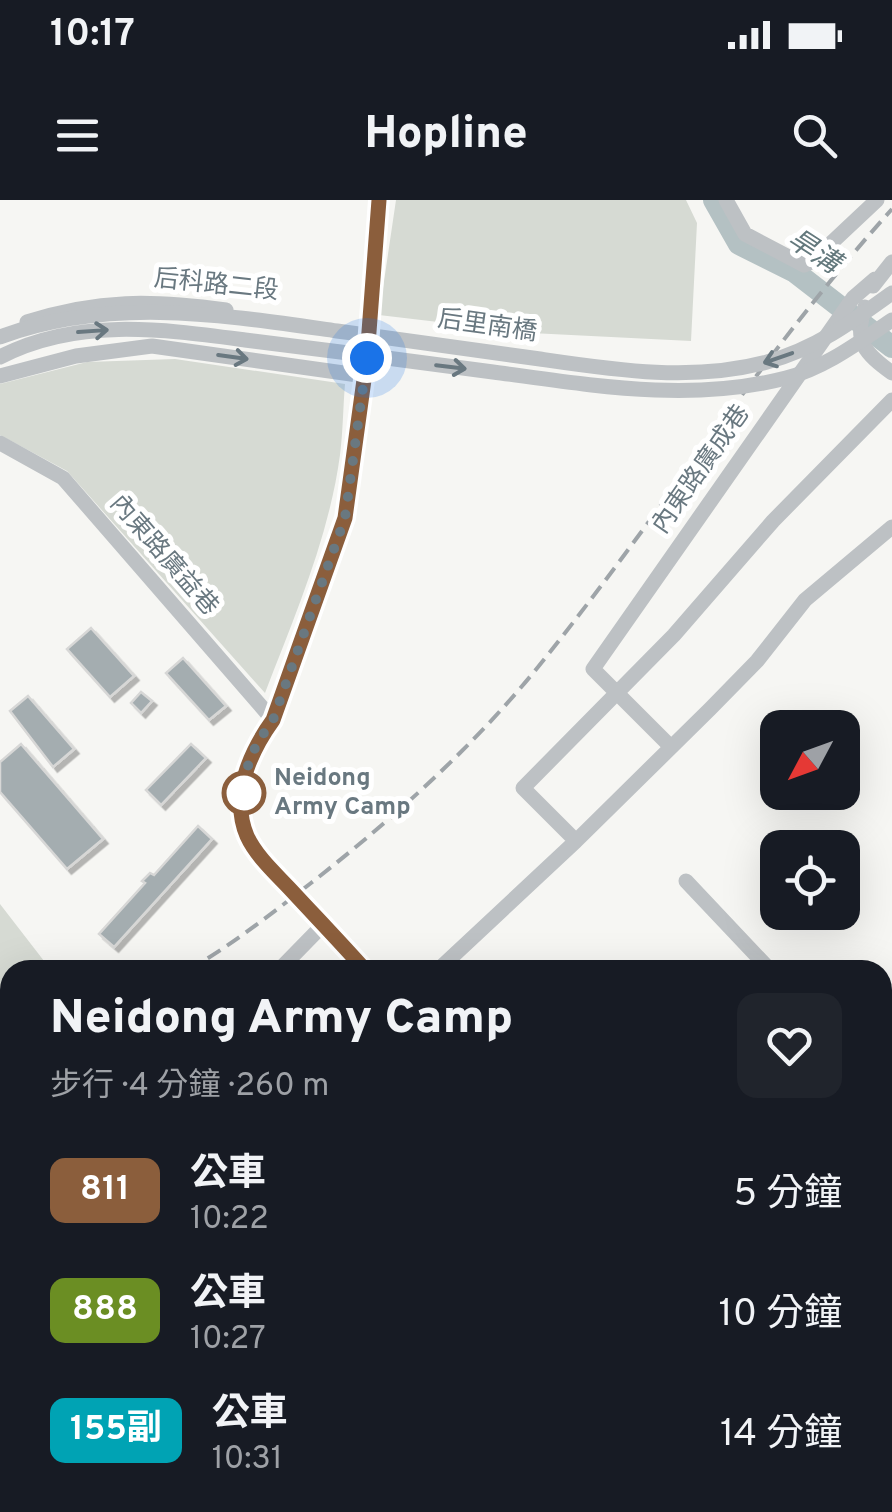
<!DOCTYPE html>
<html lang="zh-TW">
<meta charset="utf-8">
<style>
body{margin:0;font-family:Overpass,"Noto Sans TC",sans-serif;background:#20242c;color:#f1f3f6;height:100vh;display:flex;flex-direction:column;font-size:38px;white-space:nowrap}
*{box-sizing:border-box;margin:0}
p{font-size:32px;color:#9ea1a6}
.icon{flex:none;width:55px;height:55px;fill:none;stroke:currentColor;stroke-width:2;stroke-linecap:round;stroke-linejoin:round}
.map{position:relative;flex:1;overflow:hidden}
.side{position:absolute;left:0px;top:760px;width:892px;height:552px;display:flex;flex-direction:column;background:#171b24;border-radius:30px 30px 0 0;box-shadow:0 10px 40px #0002}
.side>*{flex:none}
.badge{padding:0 20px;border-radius:15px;font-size:35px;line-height:65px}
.needle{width:65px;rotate:229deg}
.tools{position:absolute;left:760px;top:510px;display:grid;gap:20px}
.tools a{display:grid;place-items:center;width:100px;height:100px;border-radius:20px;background:#171b24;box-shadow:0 10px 40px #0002;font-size:50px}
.you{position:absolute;width:50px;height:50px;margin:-25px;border:8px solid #fff;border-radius:50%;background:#1a73e8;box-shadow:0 0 0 15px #1a73e833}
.map>.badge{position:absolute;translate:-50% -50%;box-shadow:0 0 0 5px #fff}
.round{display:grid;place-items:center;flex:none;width:105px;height:105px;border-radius:20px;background:#20242c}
.headline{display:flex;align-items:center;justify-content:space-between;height:170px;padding:0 50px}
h1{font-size:48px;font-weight:800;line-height:75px}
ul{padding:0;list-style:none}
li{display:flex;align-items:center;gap:30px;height:120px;padding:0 50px}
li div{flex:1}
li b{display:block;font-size:38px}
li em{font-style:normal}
li .badge{min-width:110px;font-weight:700;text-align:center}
.status{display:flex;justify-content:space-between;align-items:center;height:70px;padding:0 50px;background:#171b24;direction:ltr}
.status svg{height:28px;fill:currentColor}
header{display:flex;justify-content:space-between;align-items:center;height:130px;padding:0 50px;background:#171b24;font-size:45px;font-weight:800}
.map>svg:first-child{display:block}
.built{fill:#e7e7e6}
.green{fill:#d6dad3}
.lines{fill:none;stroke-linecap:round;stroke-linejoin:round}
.river{stroke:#b4c1c3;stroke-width:22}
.building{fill:#a4adb0;stroke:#d7d7d6;stroke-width:2.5;filter:url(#shadow)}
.minor{stroke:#bdc1c4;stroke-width:15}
.rail{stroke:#9ea4a8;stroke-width:4;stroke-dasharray:15 8;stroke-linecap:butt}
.minor-bridge{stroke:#bdc1c4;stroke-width:15}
.oneway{stroke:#697880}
.line-casing{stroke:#fff;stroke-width:22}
.line{stroke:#8b5e3c;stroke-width:15}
.walk{stroke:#697880;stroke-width:10;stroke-dasharray:0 18}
.stop-dot{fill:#fff;stroke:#8b5e3c;stroke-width:5}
.labels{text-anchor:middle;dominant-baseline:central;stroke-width:10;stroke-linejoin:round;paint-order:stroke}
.street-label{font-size:25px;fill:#697880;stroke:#fff}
.stop-label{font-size:25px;font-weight:bold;fill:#697880;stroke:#fff;text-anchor:start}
.water-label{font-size:28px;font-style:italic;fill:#64797d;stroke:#fff}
</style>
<div class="status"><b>10:17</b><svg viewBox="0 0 49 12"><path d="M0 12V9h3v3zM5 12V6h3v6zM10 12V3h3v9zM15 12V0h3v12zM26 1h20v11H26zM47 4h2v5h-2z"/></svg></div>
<header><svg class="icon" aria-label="menu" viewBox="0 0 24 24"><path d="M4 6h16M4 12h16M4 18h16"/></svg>Hopline<svg class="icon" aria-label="search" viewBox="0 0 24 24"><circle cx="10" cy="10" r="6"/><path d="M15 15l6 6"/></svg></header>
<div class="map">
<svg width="892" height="1312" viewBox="0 0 892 1312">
<defs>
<filter id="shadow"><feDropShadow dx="4.5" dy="4.5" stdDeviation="0" flood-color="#0004"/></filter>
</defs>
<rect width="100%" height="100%" fill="#f6f6f3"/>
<!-- built -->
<path class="built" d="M10,857V910L0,913V861Z"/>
<!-- green -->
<path class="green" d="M396,0H686L697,23L691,141L531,133L379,115Z
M175,159L345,184C343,208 343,232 340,255C329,337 295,415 265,493L67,271L0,235V184L87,162Z
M0,704L51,770H10V813L0,817Z
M795,1302L805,1312H41L19,1303Z"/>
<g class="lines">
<!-- river -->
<path class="river" d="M714,0L739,44L795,72L892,147"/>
</g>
<!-- building -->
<path class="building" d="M91,428L134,476L110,497L67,449Z
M183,458L226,506L209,520L166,473Z
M141,492L152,501L141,513L131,503Z
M28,496L74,549L53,567L10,511Z
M21,544L103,639L67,669L0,592V562Z
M191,544L206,558L161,605L146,590Z
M198,626L212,639L114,747L99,734L145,683L142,681L150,673L154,675Z
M124,1302H160L179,1309H197L215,1302H250L242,1312H134Z
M769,1302H789L797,1311L759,1312Z"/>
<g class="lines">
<!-- minor -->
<path class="minor" d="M726,0L745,34L804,65L811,62L877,0
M873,86L892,62
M865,107C853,142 865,153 892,173
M27,122C98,99 153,100 226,110
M0,176L76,156L152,146L365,176
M0,243L63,278L273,520
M671,547L593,469L853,98L875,79
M576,641L523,588L674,435L773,321L892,200
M267,664C261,656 254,647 249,638C229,599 250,552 273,520L345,318L367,158L379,0
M686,681L770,770
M279,770L323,725L365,770
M438,770L576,641L710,509L757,461L805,400L892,327
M882,889L892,899
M0,948L10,945
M882,1104L892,1114
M0,1195L10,1185
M513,1302L521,1312
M610,1302L619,1312
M710,1302L719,1312"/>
<!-- rail -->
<path class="rail" d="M188,770C232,745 271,714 311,683C398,615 482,539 550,452C666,306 767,148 892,9
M0,878L10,874"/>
<!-- minor-bridge -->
<path class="minor-bridge" d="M0,137C111,96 224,115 337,131C405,140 473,150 540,159C615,170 693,182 767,162C815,149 852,122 892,93
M0,157C77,117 162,129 245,140C328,150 410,161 493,172C591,185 689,203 786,178C825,168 859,142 892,120
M267,664L323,725"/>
</g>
<!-- one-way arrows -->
<defs><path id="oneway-shaft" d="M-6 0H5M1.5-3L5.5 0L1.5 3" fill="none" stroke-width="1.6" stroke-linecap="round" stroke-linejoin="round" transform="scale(2.5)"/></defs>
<g class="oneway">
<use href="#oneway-shaft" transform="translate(93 131) rotate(-4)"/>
<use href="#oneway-shaft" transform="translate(233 157) rotate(8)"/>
<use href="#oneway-shaft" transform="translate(778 158) rotate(161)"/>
<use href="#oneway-shaft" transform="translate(451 167) rotate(7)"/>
</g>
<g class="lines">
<!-- line casing -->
<g class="line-casing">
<path id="line" d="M365,770C341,743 316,717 291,690C276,674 256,656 247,636C230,596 250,552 273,520L345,318L367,158L379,0"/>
</g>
<!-- line -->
<use href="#line" class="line"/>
<!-- walk -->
<path class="walk" d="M244,593L243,606C244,567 250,552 273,520L345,318L367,158"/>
</g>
<!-- markers -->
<circle class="stop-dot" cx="244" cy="593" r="20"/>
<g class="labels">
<!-- street labels -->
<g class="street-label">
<text transform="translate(216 86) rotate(6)">后科路二段</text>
<text transform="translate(487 127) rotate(8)">后里南橋</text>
<text transform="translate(702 270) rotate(-55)">內東路廣成巷</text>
<text transform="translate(163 356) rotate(49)">內東路廣益巷</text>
</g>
<!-- stop labels -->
<g class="stop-label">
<text x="274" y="579">Neidong<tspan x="274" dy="29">Army Camp</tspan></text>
</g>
<!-- water labels -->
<g class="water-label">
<text transform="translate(813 53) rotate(33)">旱溝</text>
</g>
</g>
</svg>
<div class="tools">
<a><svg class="needle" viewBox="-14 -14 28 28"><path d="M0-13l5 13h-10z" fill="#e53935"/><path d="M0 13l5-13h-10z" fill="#9ea1a6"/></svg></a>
<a><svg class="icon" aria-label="locate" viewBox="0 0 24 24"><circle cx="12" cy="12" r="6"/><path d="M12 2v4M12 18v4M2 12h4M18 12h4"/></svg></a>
</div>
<div class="you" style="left:367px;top:158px"></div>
<section class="side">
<div class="headline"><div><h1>Neidong Army Camp</h1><p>步行 · 4 分鐘 · 260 m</p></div><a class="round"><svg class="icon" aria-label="heart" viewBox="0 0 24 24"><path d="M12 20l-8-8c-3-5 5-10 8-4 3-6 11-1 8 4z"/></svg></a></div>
<ul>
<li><span class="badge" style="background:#8b5e3c;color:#fff">811</span><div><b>公車</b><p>10:22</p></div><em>5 分鐘</em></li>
<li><span class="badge" style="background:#6b8e23;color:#fff">888</span><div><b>公車</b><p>10:27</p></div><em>10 分鐘</em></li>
<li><span class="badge" style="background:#00a3b4;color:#fff">155副</span><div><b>公車</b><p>10:31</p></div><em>14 分鐘</em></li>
</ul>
</section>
</div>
